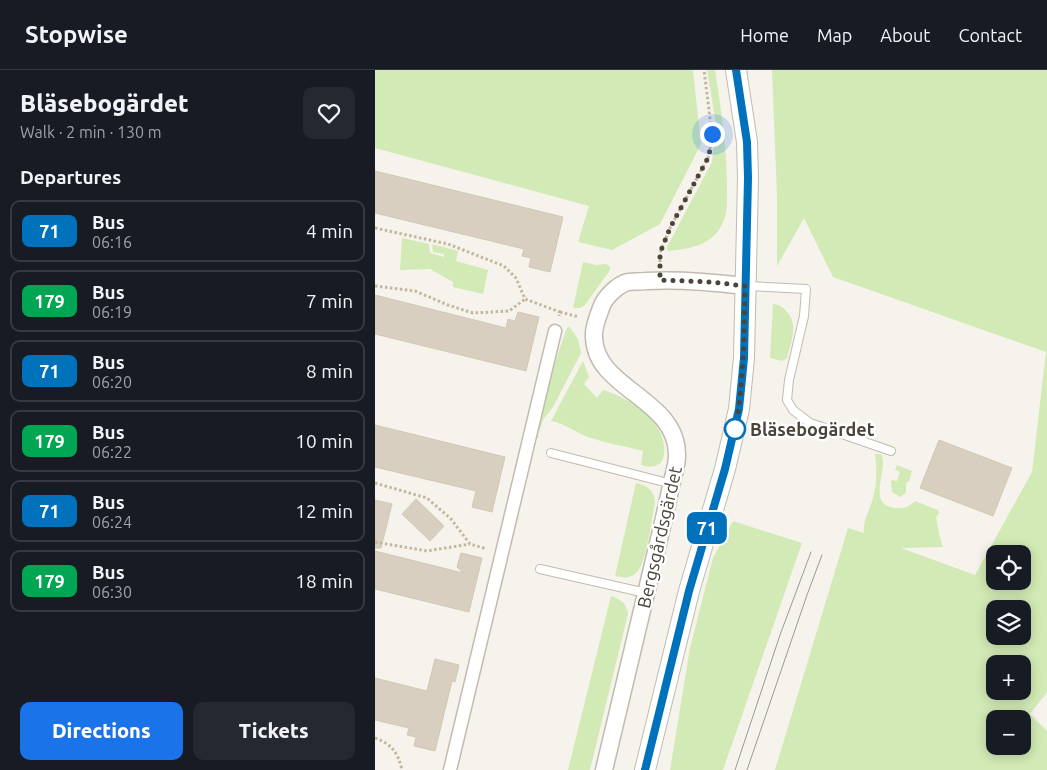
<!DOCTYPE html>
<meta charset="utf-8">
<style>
body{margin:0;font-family:Ubuntu,sans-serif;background:#242831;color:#f1f3f6;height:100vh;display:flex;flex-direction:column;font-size:19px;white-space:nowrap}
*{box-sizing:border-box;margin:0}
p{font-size:16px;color:#9ea1a6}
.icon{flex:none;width:28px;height:28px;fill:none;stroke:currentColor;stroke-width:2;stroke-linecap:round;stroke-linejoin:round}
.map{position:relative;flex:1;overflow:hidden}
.panel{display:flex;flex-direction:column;background:#171b24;width:375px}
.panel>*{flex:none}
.badge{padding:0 10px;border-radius:8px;font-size:18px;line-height:32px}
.controls{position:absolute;left:611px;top:475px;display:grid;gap:10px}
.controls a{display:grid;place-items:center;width:45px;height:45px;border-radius:10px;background:#171b24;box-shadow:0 2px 12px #0003;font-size:25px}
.you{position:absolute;width:25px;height:25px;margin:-12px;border:4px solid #fff;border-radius:50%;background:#1a73e8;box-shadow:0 0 0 8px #1a73e833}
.map>.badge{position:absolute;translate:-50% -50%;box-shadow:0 0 0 2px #fff}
h2{padding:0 20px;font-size:19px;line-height:45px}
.round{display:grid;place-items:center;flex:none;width:52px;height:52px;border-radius:10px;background:#242831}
.overview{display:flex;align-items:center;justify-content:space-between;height:85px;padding:0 20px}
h1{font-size:24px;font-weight:800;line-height:38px}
.cta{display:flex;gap:10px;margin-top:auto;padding:10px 20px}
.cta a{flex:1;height:58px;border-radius:10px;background:#1a73e8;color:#fff;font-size:20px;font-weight:800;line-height:58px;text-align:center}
.cta a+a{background:#242831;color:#f1f3f6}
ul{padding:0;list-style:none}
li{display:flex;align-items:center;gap:15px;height:62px;margin:0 10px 8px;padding:0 10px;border:2px solid #363941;border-radius:10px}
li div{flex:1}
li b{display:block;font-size:19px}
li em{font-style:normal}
li .badge{min-width:55px;font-weight:700;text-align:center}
header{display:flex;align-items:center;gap:30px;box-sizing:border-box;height:70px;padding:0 25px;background:#171b24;border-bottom:1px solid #363941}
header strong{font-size:24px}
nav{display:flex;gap:28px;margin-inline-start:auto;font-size:18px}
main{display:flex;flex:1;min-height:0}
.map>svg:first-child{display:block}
.green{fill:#d2eab5;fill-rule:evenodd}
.building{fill:#d8cfc1;stroke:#d3c7b4}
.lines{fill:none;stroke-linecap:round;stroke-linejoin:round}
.service-casing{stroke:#c2bbae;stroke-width:10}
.pedestrian-casing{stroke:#c2bbae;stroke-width:15}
.minor-casing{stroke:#c2bbae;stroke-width:19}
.tertiary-casing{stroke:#c2bbae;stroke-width:22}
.path{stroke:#c4b79f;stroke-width:3;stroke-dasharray:2.5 2.5;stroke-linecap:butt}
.service{stroke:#fff;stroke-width:8}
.pedestrian{stroke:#fff;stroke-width:12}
.minor{stroke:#fff;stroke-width:16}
.tertiary{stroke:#fff;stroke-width:20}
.tram{stroke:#9a9a9a;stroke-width:1}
.line-casing{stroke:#fff;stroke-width:11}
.line{stroke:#0072bc;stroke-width:8}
.walk{stroke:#4b4439;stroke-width:5;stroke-dasharray:0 9}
.stop-dot{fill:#fff;stroke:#0072bc;stroke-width:2.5}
.labels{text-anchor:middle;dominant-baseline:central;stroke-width:5;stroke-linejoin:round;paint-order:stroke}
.stop-label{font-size:18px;font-weight:bold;fill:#4b4439;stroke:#fff;text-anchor:start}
.street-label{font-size:18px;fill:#4b4439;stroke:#fff}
</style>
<header>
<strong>Stopwise</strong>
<nav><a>Home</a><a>Map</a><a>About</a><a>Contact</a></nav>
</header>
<main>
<section class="panel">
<div class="overview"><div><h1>Bläsebogärdet</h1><p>Walk · 2 min · 130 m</p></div><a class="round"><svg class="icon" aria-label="heart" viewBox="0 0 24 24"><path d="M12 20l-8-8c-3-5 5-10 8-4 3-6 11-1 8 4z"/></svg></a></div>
<h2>Departures</h2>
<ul>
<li><span class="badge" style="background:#0072bc;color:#fff">71</span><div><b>Bus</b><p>06:16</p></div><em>4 min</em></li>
<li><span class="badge" style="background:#00a651;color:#fff">179</span><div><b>Bus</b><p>06:19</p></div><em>7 min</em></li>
<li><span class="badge" style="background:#0072bc;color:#fff">71</span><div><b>Bus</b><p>06:20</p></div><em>8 min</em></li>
<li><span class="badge" style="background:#00a651;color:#fff">179</span><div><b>Bus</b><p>06:22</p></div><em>10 min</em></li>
<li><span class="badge" style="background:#0072bc;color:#fff">71</span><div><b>Bus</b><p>06:24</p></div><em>12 min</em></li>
<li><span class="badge" style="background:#00a651;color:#fff">179</span><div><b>Bus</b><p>06:30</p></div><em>18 min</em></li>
</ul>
<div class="cta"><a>Directions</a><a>Tickets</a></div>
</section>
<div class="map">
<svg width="672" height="700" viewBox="0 0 672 700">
<rect width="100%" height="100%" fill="#f6f3ec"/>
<!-- green -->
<path class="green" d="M0,0H318L326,74L285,154L237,180L203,172L214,136L0,78Z
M332,0H340C346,39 352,78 352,118C352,129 353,142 348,152C339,175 315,179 294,181L292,180V177L337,92L341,54Z
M397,0H672V622L655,644L672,661V700H400L473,458L489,463C487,452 495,440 498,428C502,414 502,398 500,384H506C515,400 487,439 526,438C532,438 536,435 540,431L563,440L564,443L561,447C563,457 564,467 568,477L526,478L600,505L657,402L671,282L458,207L429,148L402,196V126ZM620,484H648V511H620ZM620,539H648V566H620ZM620,594H648V621H620ZM620,649H648V676H620Z
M27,168L54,174L55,183L69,187V184L58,182L57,174L83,181L81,191L113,200L108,224L78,217V212L55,199L25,200Z
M208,192L221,195L231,194L235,197V200L210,235L205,238H198Z
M398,234C405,235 408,237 412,242C424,255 416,272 412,288L407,291L395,288Z
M194,256L203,269L206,283L178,337L168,350L163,365L164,368L159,366V356L191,260Z
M208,291L214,307L209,314L222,328L228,320C246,325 269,339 280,354C293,371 296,404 266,395L268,381C250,376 230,373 213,367C200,362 189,353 176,351Z
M522,395L537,401L534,411L531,413V423L525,427L517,422L516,410L522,411L525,402L520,400Z
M261,413C272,415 280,421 280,433C277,447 271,494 262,502C256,509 248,508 240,506Z
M358,451L427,473L348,700H295L315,578L338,488Z
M236,526C246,529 252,534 253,544L215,700H193Z"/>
<!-- building -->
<path class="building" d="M0,101L188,147L175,202L154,197L156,188L147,186L149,179L0,143Z
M0,225L131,258L133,249L140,251L143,242L164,247L151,301L0,264Z
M0,355L130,387L117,442L97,437L101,421L0,397Z
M564,370L637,398L618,446L545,418Z
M41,429L69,456L55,471L27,444Z
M0,430L17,434L6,478H0Z
M0,481L88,503L82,497L86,483L107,488L94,542L0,519Z
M60,589L84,595L80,612L77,611L60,681L39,676L41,667L32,665L34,658L0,650V608L52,621Z"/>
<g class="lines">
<!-- service casing -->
<g class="service-casing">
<path id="service" d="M372,216L431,219L429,246L414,310L412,330L418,340L435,353L516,381
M176,383L297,414
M165,499L271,523"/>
</g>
<!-- pedestrian casing -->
<g class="pedestrian-casing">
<path id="pedestrian" d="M75,700L180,261"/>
</g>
<!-- minor casing -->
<g class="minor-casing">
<path id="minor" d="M229,700C246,630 262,560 279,490C285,465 291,441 296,416C298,406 302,396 302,386C303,328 220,320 219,267C218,257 223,247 226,238C229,228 242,215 253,212C258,211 265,212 271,211C304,209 337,212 370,216"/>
</g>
<!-- tertiary casing -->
<g class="tertiary-casing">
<path id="tertiary" d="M270,700L314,521L350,399L364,339L369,288L373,108L372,72L361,0"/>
</g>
<!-- path -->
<path class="path" d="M0,158L73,174L129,196L141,208L150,229L185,242L184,246
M285,192V183L295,158L334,86L337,64L329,0
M0,216L40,221L73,235L98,243L134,241L150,229
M185,242L204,247
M0,413L52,428L76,449L95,474L112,479
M0,472L52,481L95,474
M0,668C17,674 23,683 27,700"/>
<!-- service -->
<use href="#service" class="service"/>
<!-- pedestrian -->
<use href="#pedestrian" class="pedestrian"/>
<!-- minor -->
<use href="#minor" class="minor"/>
<!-- tertiary -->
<use href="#tertiary" class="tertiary"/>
<!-- tram -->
<path class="tram" d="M360,700L405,565L436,482
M372,700L432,525L447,485"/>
</g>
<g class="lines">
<!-- line casing -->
<g class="line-casing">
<path id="line" d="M270,700L314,521L350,399L364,339L369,288L373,108L372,72L361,0"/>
</g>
<!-- line -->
<use href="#line" class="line"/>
<!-- walk -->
<path class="walk" d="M337,64L334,86L295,158L285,183V210L337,212L370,216C369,264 369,313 360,359"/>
</g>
<!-- markers -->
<circle class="stop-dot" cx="360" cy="359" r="10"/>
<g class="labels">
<!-- stop labels -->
<g class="stop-label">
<text x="375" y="359">Bläsebogärdet</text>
</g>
<!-- street labels -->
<g class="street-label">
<text transform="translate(284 467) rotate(-77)">Bergsgårdsgärdet</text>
</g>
</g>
</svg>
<div class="controls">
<a><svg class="icon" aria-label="locate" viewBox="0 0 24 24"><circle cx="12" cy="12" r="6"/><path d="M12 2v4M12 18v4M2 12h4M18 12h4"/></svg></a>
<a><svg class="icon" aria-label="layers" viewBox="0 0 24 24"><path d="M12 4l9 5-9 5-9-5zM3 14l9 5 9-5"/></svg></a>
<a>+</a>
<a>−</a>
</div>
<div class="you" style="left:337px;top:64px"></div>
<b class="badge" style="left:332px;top:458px;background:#0072bc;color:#fff">71</b>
</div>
</main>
